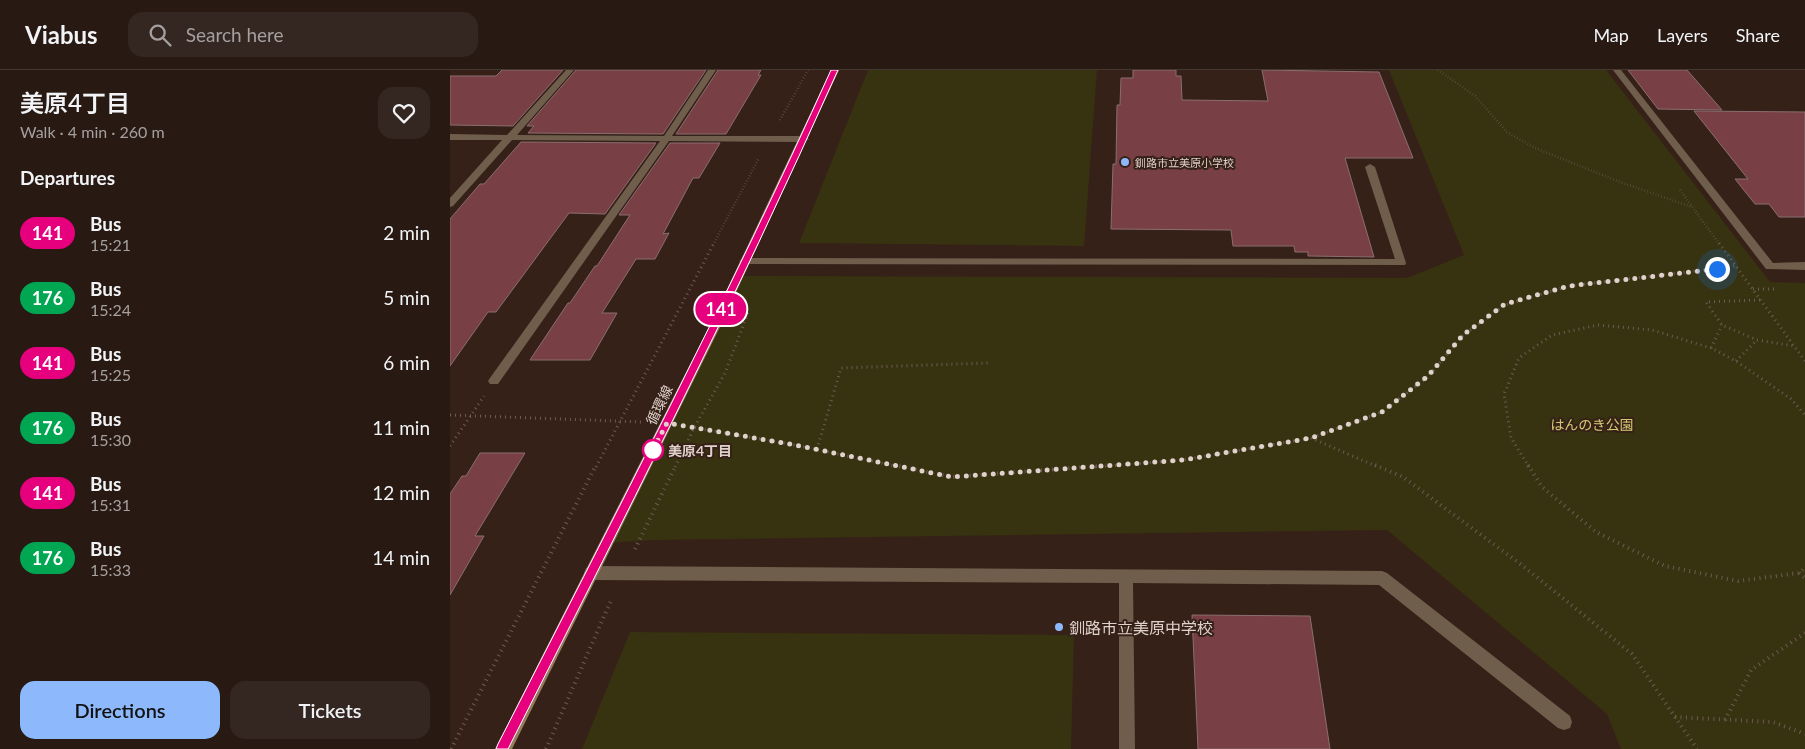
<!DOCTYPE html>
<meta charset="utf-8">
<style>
body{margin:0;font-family:Lato,"Noto Sans JP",sans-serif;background:#342620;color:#f1f3f6;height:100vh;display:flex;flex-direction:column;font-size:19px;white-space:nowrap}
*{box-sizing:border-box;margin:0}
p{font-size:16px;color:#a5a09f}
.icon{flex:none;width:28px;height:28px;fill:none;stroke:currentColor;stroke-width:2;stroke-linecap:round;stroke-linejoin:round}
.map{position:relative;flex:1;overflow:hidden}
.details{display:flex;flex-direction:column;background:#281912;width:450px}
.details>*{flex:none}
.badge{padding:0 10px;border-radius:16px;font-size:18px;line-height:32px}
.you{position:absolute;width:25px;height:25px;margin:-12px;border:4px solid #fff;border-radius:50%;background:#1a73e8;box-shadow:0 0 0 8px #1a73e833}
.map>.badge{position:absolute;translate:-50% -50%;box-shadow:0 0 0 2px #fff}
h2{padding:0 20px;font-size:19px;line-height:45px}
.round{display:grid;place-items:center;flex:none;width:52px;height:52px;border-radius:15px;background:#342620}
.summary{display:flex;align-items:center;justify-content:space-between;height:85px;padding:0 20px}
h1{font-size:24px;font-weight:600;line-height:38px}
.action{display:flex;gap:10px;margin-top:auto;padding:10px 20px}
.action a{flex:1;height:58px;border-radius:15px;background:#8db9fc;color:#111;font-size:20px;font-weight:600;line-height:58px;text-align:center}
.action a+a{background:#342620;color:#f1f3f6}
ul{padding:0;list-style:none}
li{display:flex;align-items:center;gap:15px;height:65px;padding:0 20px}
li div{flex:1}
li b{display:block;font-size:19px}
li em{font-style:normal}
li .badge{min-width:55px;font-weight:700;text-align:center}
header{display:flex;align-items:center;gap:30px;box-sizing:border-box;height:70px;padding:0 25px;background:#281912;border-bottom:1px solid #443832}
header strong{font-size:24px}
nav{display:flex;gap:28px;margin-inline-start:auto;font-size:18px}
.search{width:350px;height:45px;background:#342620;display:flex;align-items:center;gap:12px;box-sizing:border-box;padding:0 18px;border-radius:15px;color:#a5a09f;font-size:19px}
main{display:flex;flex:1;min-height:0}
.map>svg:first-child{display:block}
.green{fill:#373210}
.building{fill:#783f45;stroke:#8b6e70}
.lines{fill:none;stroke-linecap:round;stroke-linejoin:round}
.path-far2{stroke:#6e5b53;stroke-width:2.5;stroke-dasharray:0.5 2.5;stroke-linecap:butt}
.path-far1{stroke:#6e5b53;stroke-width:3;stroke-dasharray:1 4;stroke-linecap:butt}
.path{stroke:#6e5b53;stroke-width:4;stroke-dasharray:1 4.5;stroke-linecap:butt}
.lane{fill:#6e5e4b;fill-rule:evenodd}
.street{fill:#6e5e4b;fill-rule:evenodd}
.secondary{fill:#967d5e;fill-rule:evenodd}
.line{fill:#e6007e;stroke:#fff}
.walk{stroke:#dfd1cb;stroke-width:5;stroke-dasharray:0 9}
.poi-dot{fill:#8db9fc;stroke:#362118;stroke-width:2}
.stop-dot{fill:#fff;stroke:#e6007e;stroke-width:2.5}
.labels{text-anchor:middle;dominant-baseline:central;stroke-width:4;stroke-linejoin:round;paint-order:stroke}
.far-poi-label{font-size:11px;fill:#dfd1cb;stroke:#362118;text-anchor:start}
.street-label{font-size:14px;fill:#dfd1cb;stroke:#362118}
.park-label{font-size:14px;fill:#d5c872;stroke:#362118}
.stop-label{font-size:14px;font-weight:bold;fill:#dfd1cb;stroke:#362118;text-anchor:start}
.near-poi-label{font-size:16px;fill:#dfd1cb;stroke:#362118;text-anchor:start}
</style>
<header>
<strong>Viabus</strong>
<div class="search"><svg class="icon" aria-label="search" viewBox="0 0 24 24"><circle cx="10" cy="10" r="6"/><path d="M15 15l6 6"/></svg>Search here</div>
<nav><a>Map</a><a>Layers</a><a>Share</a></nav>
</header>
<main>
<section class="details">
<div class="summary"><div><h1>美原4丁目</h1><p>Walk · 4 min · 260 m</p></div><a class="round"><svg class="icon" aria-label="heart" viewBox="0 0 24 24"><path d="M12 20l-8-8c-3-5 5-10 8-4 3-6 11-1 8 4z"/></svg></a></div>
<h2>Departures</h2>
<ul>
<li><span class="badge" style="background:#e6007e;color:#fff">141</span><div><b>Bus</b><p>15:21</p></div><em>2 min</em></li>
<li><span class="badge" style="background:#00a651;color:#fff">176</span><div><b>Bus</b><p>15:24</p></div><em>5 min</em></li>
<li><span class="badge" style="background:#e6007e;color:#fff">141</span><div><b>Bus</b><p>15:25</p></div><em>6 min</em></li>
<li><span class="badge" style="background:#00a651;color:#fff">176</span><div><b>Bus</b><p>15:30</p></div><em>11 min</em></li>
<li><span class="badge" style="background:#e6007e;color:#fff">141</span><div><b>Bus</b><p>15:31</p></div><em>12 min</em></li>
<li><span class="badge" style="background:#00a651;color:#fff">176</span><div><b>Bus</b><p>15:33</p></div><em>14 min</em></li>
</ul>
<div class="action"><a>Directions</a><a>Tickets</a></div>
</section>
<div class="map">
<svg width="1355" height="679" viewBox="0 0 1355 679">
<rect width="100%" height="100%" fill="#362118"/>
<!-- green -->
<path class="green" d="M418,0H647L634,176L349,173Z
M939,0H1156L1320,212L1355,213V679H1171L1157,644L937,460L204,470L155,473L287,206L957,208L1014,185Z
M180,562L624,565L621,679H132Z"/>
<!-- building -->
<path class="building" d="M52,0H113L63,56L0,55V6H46Z
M126,0H256L213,64L78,63L84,56H77Z
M268,0H311L308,5H311L276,64H226Z
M683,0H726V6H731L732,30L818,31L812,0L929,2L963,88H895L924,187L858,186V182H845L844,176H783L781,160L661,159L663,94H666L667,35H670L671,8H683Z
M1178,0H1237L1272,40L1208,39Z
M1244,41L1355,42V147H1329L1319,134H1305L1285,109H1298Z
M71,72L206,73L155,144L119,143L46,242H38L0,296V149L30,114H34Z
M220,73H270L249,108H243L213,164L219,163L205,189H186L152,243H167L140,290H80L118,233H120L145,196H147L180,145H169Z
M30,383H75L25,466H34L0,525V424L12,406H16Z
M742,545L860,546L880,679H748Z"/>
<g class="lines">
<!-- path-far2 -->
<path class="path-far2" d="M988,0L1025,26L1057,62L1085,78L1170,112L1242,137
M330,50L358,0
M1230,120L1270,175
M263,175L309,88"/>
<!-- path-far1 -->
<path class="path-far1" d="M1269,173L1355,291
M1303,219H1324
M1310,230L1256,232L1272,255L1307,270L1344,276
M1261,278L1272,255
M1286,291L1307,270
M0,345L192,352
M240,357L340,374L450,397
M861,368L928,397
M0,376L34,326
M367,379L391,298L538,293
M146,397L264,173
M225,397L244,358L275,303L298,243
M645,397L733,390L861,368L932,342L978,307L1013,265L1055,235L1119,216L1286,196
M1079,397L1061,368L1054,324L1069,288L1102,265L1148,255L1202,260L1261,278L1286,291L1341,329L1355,345"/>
<!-- path -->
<path class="path" d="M444,395L502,407L662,395
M925,395L953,407L1073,496L1182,584L1247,679
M1078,395L1092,417L1146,462L1215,496L1288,511L1349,503L1355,498
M185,479L226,395
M1349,503L1355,508
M1225,647L1323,652L1355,664
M1275,650L1301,600L1355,563
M1,679L146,395
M96,679L162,528"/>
<!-- lane -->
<path class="lane" d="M1163,0H1171L1323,193L1355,192V200L1316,199Z
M920,94L925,97L956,193L955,195L294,194L289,191L294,188L945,189L915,97Z
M141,496L932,501L937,503L1120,646L1122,652L1120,658L1114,660L1108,658L929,515L683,513L685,679H669V513L141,510L136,508L134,503L136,498Z"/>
<!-- street -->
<path class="street" d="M116,0H124L67,65L214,66L258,0H266L222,66H354L359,69L354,72L219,71L48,314H40L38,311L40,308L210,71L62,70L3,136L0,137V128L52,70H0V64L57,65Z"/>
<!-- secondary -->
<path class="secondary" d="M381,0H389L270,257L62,679H45L259,257Z"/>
</g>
<!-- line -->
<path class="line" d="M381,0H388C285,231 170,457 58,679H46L48,674C162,451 278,228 381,0Z"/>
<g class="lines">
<!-- walk -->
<path class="walk" d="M203,380L199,387L217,353L340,374L502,407L733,390L861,368L932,342L978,306L1013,265L1055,234L1119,216L1267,199"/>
</g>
<!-- markers -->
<g class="poi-dot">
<circle cx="675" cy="92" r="5"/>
<circle cx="609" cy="557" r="5"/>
</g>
<circle class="stop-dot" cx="203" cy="380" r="10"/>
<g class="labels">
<!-- far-poi labels -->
<g class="far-poi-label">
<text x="685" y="92">釧路市立美原小学校</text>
</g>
<!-- street labels -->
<g class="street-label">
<text transform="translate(209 335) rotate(-64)">循環線</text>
</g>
<!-- park labels -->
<g class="park-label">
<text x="1142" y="354">はんのき公園</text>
</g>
<!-- stop labels -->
<g class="stop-label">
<text x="218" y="380">美原4丁目</text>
</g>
<!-- near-poi labels -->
<g class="near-poi-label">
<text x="619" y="557">釧路市立美原中学校</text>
</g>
</g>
</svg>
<div class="you" style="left:1267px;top:199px"></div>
<b class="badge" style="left:271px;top:239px;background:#e6007e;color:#fff">141</b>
</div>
</main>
